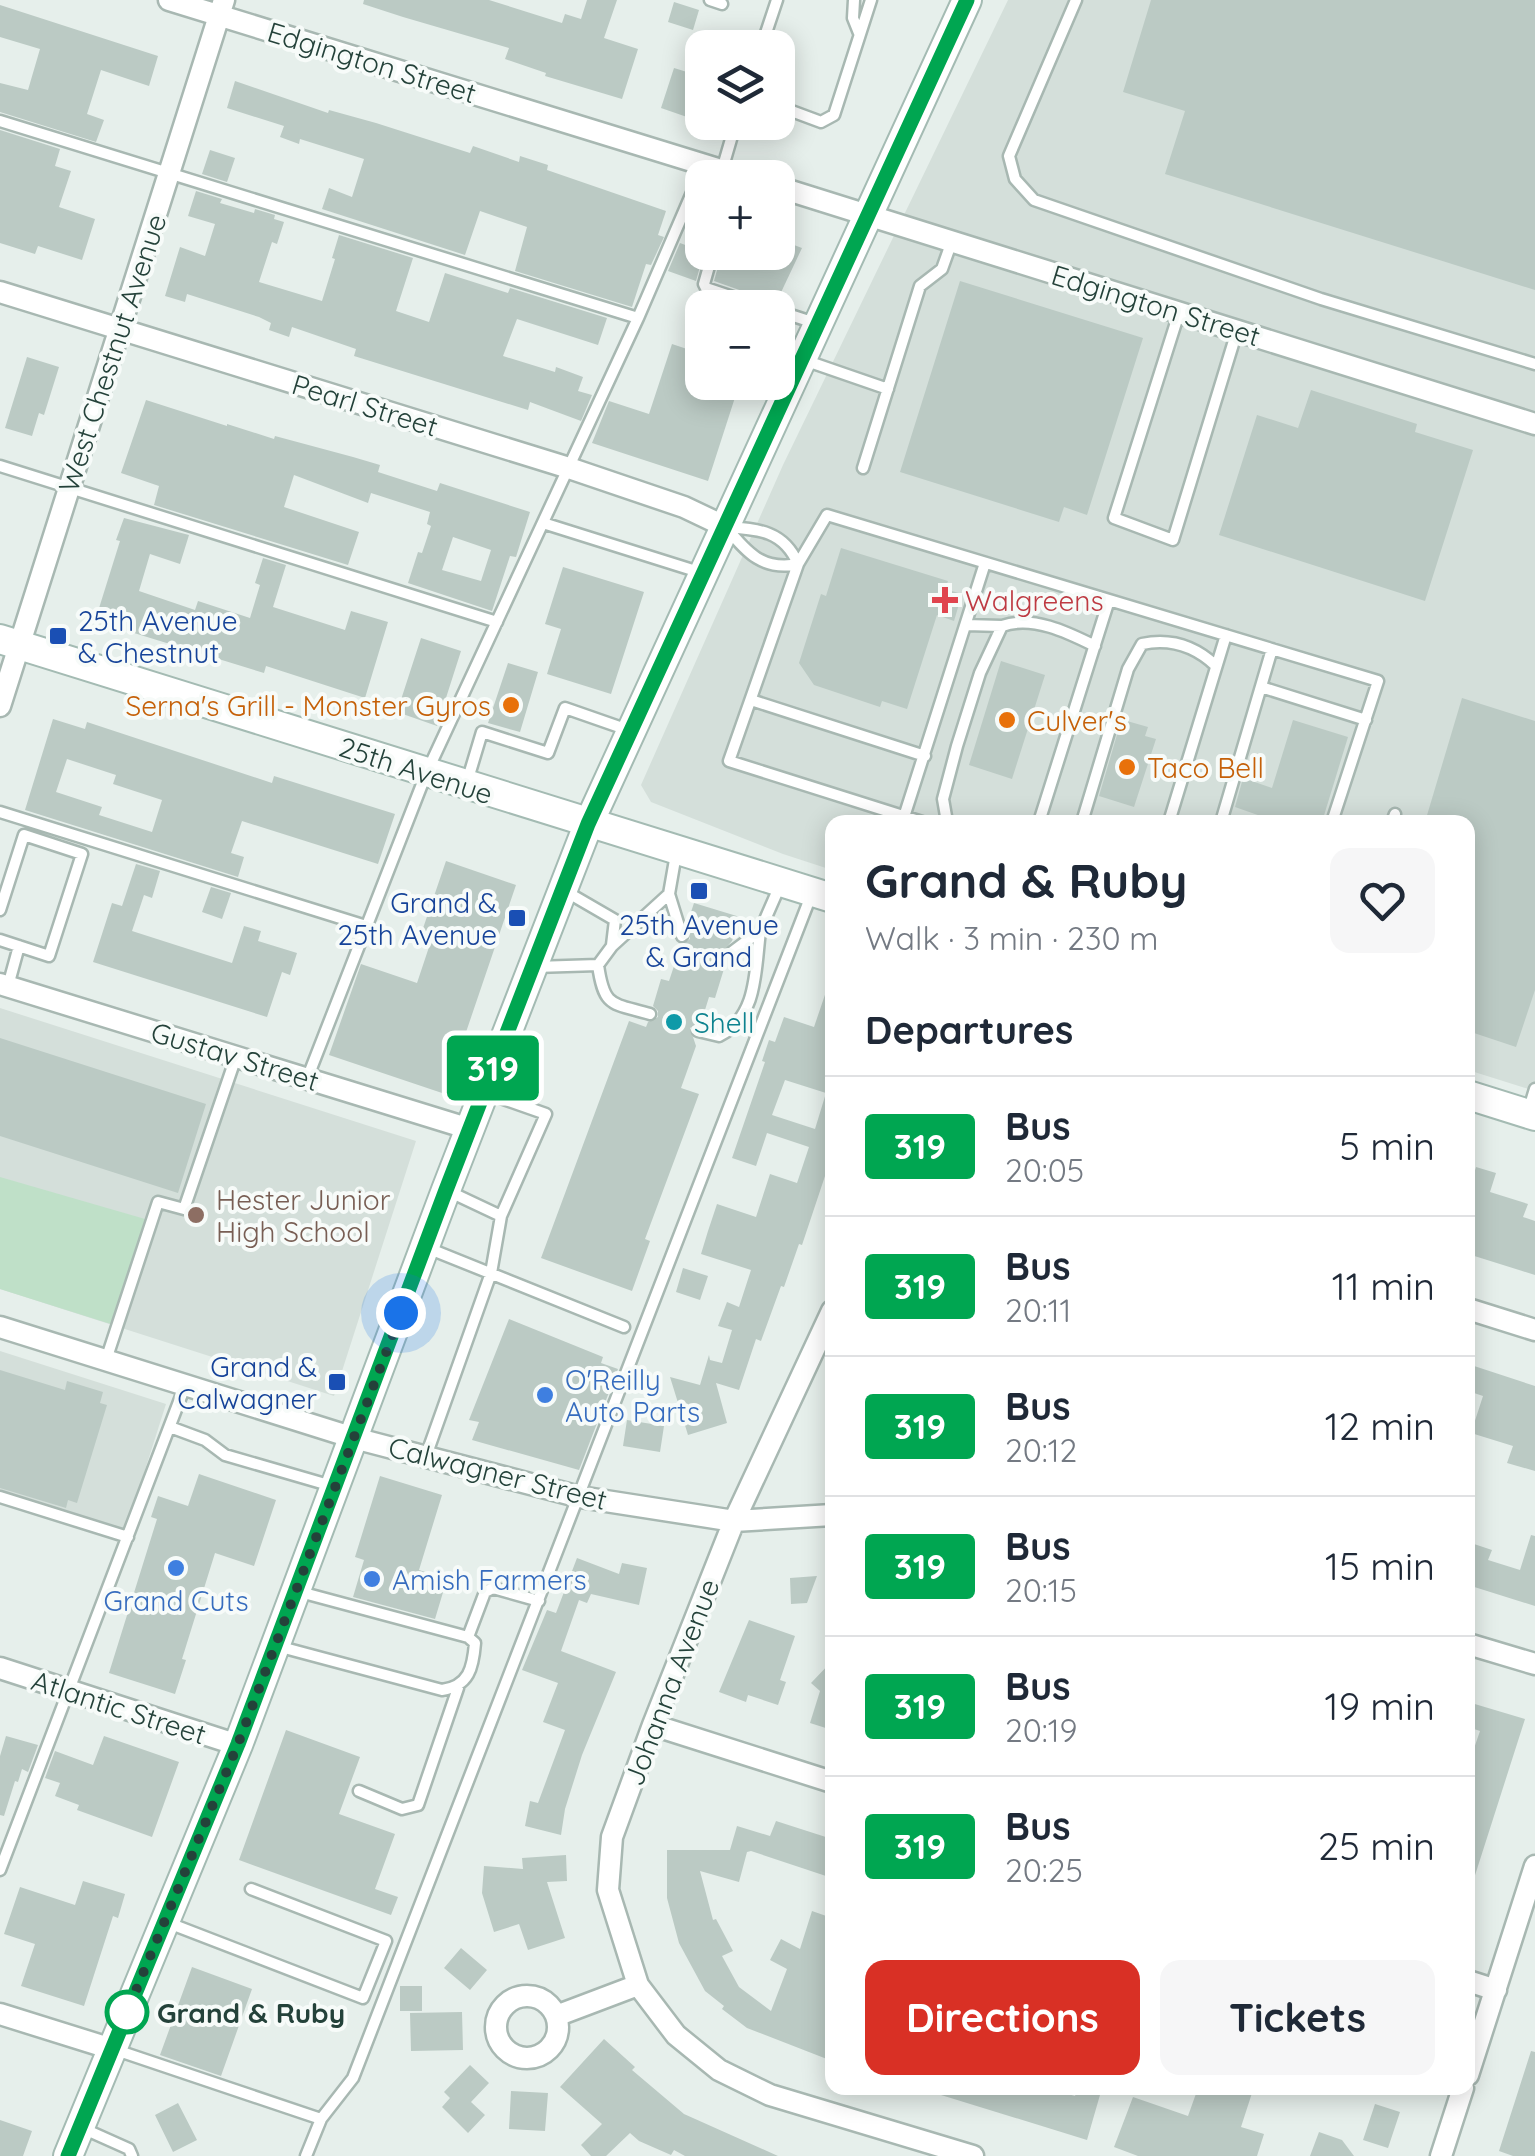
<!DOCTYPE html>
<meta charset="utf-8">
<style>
body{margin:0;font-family:Quicksand,sans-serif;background:#f6f6f7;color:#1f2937;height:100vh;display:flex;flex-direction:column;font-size:38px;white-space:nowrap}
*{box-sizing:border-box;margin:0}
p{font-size:32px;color:#747a83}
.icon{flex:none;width:55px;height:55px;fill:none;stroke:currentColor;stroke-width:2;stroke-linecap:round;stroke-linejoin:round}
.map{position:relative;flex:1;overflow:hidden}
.side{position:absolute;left:825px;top:815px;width:650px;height:1280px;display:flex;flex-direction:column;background:#fff;border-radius:20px;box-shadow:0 5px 25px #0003}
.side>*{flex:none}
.badge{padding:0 20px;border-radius:8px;font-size:35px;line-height:65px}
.buttons{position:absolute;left:685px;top:30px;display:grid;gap:20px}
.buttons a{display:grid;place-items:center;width:110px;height:110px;border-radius:20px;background:#fff;box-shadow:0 5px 25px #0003;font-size:50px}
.you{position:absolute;width:50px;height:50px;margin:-25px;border:8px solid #fff;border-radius:50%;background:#1a73e8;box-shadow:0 0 0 15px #1a73e833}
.map>.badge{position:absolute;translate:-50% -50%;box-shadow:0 0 0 5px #fff}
h2{padding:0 40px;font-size:38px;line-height:90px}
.round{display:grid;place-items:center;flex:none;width:105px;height:105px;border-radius:20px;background:#f6f6f7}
.headline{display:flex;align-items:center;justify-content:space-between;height:170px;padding:0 40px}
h1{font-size:48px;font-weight:700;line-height:75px}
.action{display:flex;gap:20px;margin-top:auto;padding:20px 40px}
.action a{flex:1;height:115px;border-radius:20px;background:#d93025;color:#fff;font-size:40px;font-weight:700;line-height:115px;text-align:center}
.action a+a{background:#f6f6f7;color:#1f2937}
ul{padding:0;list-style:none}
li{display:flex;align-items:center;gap:30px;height:140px;padding:0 40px;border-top:2px solid #e0e1e3}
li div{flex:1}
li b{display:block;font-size:38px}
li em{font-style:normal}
li .badge{min-width:110px;font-weight:700;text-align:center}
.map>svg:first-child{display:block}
.built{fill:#d4dfda}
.green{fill:#bfe0c8}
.building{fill:#bbcac4;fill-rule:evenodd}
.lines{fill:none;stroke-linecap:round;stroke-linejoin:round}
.service-casing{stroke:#a8b8b2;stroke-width:15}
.minor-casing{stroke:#a8b8b2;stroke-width:25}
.secondary-casing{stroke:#a4bbb3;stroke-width:32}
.service{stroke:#fff;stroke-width:10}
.minor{stroke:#fff;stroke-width:20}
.secondary{stroke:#fff;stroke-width:28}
.line-casing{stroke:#fff;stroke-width:22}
.line{stroke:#00a651;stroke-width:15}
.walk{stroke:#24423a;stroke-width:10;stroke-dasharray:0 18}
.health-dot{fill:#e0444e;stroke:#f7fbf9;stroke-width:4}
.transit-dot{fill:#1a4fb4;stroke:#f7fbf9;stroke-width:4}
.food-dot{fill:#e8710a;stroke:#f7fbf9;stroke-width:4}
.culture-dot{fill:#0f9aa8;stroke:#f7fbf9;stroke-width:4}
.education-dot{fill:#8d6e63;stroke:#f7fbf9;stroke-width:4}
.shop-dot{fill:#3f7fe0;stroke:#f7fbf9;stroke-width:4}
.stop-dot{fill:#fff;stroke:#00a651;stroke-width:5}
.labels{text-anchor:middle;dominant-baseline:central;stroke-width:8;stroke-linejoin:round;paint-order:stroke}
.street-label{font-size:28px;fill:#24423a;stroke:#f7fbf9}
.health-label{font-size:28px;fill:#be3a42;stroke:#f7fbf9;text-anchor:start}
.transit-label{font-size:28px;fill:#164399;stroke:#f7fbf9;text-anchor:end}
.food-label{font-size:28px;fill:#c56008;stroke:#f7fbf9;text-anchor:start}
.culture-label{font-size:28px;fill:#0d838f;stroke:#f7fbf9;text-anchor:start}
.education-label{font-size:28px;fill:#785e54;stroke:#f7fbf9;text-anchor:start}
.shop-label{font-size:28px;fill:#366cbe;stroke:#f7fbf9;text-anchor:start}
.stop-label{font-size:28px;font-weight:bold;fill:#24423a;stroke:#f7fbf9;text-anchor:start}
</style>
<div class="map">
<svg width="1535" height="2156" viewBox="0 0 1535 2156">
<rect width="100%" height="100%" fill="#e6efeb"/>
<!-- built -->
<path class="built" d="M1008,0H1535V1091L1468,1070V822H832V870L783,854L651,802L641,785L783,465Z
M0,1008L416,1141L334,1396L0,1289Z
M0,1351L166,1404L122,1542L0,1503Z"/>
<!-- green -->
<path class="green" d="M0,1177L152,1221L117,1326L0,1289Z"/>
<!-- building -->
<path class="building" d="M364,0H489L562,23L565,14L581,19L587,0H617L604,38L638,49L622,99L545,76L546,73L505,59L509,48L403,17L363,4Z
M1151,0H1535V290L1165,174L1185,111L1123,92Z
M674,2L699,10L693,30L668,22Z
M0,5L158,56L149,86L101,70L87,114L104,120L96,142L0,112V83L28,90L40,49L0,37Z
M674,68L700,76L687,117L661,108Z
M235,81L328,113L329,110L376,123L470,153L473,146L519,162L520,156L548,165L547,170L666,211L658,235L664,237L651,265L646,264L632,307L515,271L527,227L480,211L465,255L322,209L329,188L352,197L364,159L300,139L299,144L280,137L284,126L227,108Z
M0,130L60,149L55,166L71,171L59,207L95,219L82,260L38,246L35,254L0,243Z
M210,150L235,158L227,182L202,174Z
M196,191L222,199L220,203L254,213L255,209L275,215L274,219L284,222L277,244L272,242L259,282L322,301L335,259L332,258L339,235L413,258L396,311L429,322L445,273L508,293L510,288L607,318L598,345L517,319L503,356L555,372L556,367L583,377L578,391L592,395L581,421L530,402L528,410L354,356L356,349L292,327L289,337L269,330L271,323L259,317L187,294L185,302L165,296L180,247L205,256L215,224L188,216Z
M778,239L802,248L776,303L714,281L722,252H778Z
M680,243L704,252L696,281L668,271Z
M960,281L1143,338L1087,515L1064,507L1059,522L900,472Z
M672,344L702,354V382H740L708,481L592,443L609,401L649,414Z
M27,357L59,367L44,415L39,413L32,436L5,428Z
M1311,390L1417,424L1415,432L1473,450L1425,601L1219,535L1257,415L1298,428Z
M146,400L227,426V424L274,439L275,436L353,457L380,465L378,472L437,491L440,483L530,512L516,557L510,556L492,611L408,583L418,552L422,553L431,526L427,524L430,512L371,493L368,503L294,475L284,507L359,532L348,565L154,505L159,486L121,473ZM453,537L491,550L481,581L442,570Z
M124,518L189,535L180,564L150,554L139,591L195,610L198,601L250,618L260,585L255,583L263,558L286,565L273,607L345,630L351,611L388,622L365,698L266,666L264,673L95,621L120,541L116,540Z
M841,548L948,581L945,589L962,594L954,621L937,615L907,709L882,701L880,707L814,685L799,663L821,594L826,596Z
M563,567L644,592L611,694L547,674L561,629L545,624Z
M421,638L461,651L437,726L397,712Z
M1001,661L1045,675L1012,779L969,765Z
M508,663L538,672L520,732L488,723Z
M1462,698L1535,721V990L1516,1047L1468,1031V822H1425Z
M53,719L85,729L87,722L272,783L274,776L395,814L378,864L242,821L231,853L244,857L238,877L25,810ZM67,759L116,775L113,784L162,800L152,832L99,815L102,807L56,792Z
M1293,720L1348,737L1322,822H1278L1235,807L1243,778L1272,788Z
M1127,721L1148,727L1145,736L1156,739L1134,807L1099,796L1119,728L1124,730Z
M446,861L516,885L445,1094L329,1055L361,964L417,983L430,944L419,940Z
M136,864L160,871L152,898L144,895L132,931L232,963L244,926L261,931L258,941L297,953L290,975L282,972L267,1017L93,962L112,903L122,906Z
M211,887L231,893L222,919L202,912Z
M694,903L740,917L732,941L724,950L727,959L715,998L709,997L701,1023L690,1028L696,1046L681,1088L699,1094L645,1239L650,1241L632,1291L541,1258L629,1021L646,1027L648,1022L658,1017V1011L653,1006L661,979L669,981L681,945L690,939L687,924Z
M829,983L832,984V1155L802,1245L799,1244L784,1287L781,1286L761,1341L756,1339L739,1390L716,1383L727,1423L688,1435L670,1377L700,1385L709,1355L710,1360L722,1363L732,1330L718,1326L727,1302L739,1307L751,1270L701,1254L708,1231L717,1204L756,1217L770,1174L797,1183L809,1147L767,1133L756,1166L732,1158L765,1062L762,1061L769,1040L775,1042L784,1017L814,1027ZM785,1080L826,1093L815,1129L772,1115Z
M0,1038L206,1104L178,1193L0,1136Z
M1476,1167L1496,1173L1490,1192L1528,1204L1523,1217L1535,1221V1275L1468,1254V1194Z
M683,1268L708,1276L700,1300L676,1292Z
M509,1319L603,1357L601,1363L618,1369L579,1470L472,1440L479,1422L469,1420Z
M1468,1364L1535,1386V1471L1507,1463L1513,1446L1471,1433L1483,1396L1468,1391Z
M0,1370L65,1390L67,1381L103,1392L100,1403L107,1405L77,1503L68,1500L66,1508L0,1488Z
M627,1420L664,1426L660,1452L623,1446Z
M199,1474L276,1500L254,1566L215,1553L182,1659L186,1660L175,1694L109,1673L157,1519L151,1517L158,1496L188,1506Z
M380,1476L442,1495L419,1570L447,1579L435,1619L353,1597L364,1560L355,1557Z
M1531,1535L1535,1536V1606L1468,1585V1542L1492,1550L1488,1560L1520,1570Z
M577,1558L619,1574L622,1563L647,1568L639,1605L591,1594L587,1603L579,1600L561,1651L616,1672L582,1755L565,1809L561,1835L525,1826L530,1801L538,1803L565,1730L543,1722L558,1683L522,1670L547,1610L556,1613Z
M817,1576L807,1603L791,1604L790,1578Z
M749,1620L795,1636L780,1680L786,1682L778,1705L748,1695L746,1702L719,1692Z
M832,1661V1730L810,1723L820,1691L811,1683Z
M1468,1702L1525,1719L1470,1891H1468V1766L1480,1731L1468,1727Z
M286,1730L360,1757L339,1814L395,1834L375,1889L398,1897L391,1915L239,1860Z
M6,1736L38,1745L28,1772L22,1769L18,1782L15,1781L4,1816L0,1815V1756Z
M104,1736L179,1762L152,1837L77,1810L79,1805L55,1796L60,1783L45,1778L55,1751L93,1765Z
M776,1821L832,1839V1878L751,1851L747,1852L739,1882L700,1871L713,1920L716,1919L733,1951L722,1956L739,1987L771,2011L787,1969L770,1960L781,1939L800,1949L812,1911L832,1918V2061L747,2028L722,2009L724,2006L705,1991L679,1943L667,1898V1850H730L737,1826L770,1836Z
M566,1855L567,1881L547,1882L565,1938L528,1950L519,1924L494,1932L482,1893L484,1866L523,1869L522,1858Z
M83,1881L125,1894L118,1918L113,1916L84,2006L21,1986L35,1944L4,1934L20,1887L75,1905Z
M461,1948L487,1970L470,1990L444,1968Z
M192,1967L252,1989L221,2076L160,2055Z
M400,1986H422V2011H400Z
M462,2012L463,2050L411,2051L410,2013Z
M604,2039L635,2067L632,2070L684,2114L778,2156H685L674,2150L671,2155L639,2141L630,2133L606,2156H591L581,2145L602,2124L560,2087Z
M1531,2051L1535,2052V2156H1513L1499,2151Z
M470,2065L489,2083L471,2102L485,2115L468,2133L442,2107L450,2098L444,2092Z
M929,2088H1047L1075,2096L1078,2088H1102L1087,2140L928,2091Z
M1198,2088H1235L1252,2093L1241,2127L1264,2134L1257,2156H1138L1114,2147L1133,2097L1188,2116Z
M511,2091L548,2093L545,2131L509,2129Z
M178,2103L197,2140L173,2152L155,2115Z
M1375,2104L1400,2112L1388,2148L1363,2140Z
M0,2120L32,2131L23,2156H0Z
M1319,2132L1342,2140L1354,2156H1310Z"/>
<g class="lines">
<!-- service casing -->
<g class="service-casing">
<path id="service" d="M710,0L722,4
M854,0L853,18L859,33
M1076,0L1009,156L1015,179L1034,200L1321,299L1535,364
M761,48L777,0
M778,106L821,122L834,115L871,0
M0,121L638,318
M722,170L736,122
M713,252L704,284L706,288L766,308
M778,311L815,323
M1179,313L1114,518L1173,540L1237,331
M804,360L888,389
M0,466L497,622
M863,468L920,286L942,269L952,241
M543,523L699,572
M726,527C759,529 784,531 798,564C763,571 747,553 726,527Z
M966,625L1002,626
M1261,687L1366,720
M751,700L925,756
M467,782L482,732L548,753L565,708L631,731
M0,812L366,926
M904,817L985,563
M922,822L729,761L798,564L827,515L1378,681L1332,822
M947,822L943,799L957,746L980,673L1002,626C1032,615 1067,632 1095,646
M1039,822L1109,600
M1082,822L1128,669L1142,644C1171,638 1195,646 1216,666
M1169,822L1226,635
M1221,822L1272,649
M1392,822L1395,814
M676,854L669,894L682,936
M565,891L615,920L612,945
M0,910L24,835L82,854L49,956L0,940
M732,952L760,931L781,883
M598,965C604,1008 612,1003 650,1014
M535,967L598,965L612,946L669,894
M8,986L19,946
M698,1031L719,1036C758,1017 755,970 760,931
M307,1079L426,774L638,318L704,165
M1528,1112L1535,1089
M448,1191L501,1216
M425,1247L624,1327
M106,1360L158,1202L184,1209L236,1057
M170,1427L205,1440L225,1455L332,1486
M426,1456L491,1273L501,1216L546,1114L489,1094
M0,1497L128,1537
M300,1592L468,1637
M277,1646L442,1690C469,1686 473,1668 475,1643L468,1637L485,1592L493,1588L539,1601
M359,1791L402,1809L418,1805L458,1688
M0,1870L185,1386
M166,1922L363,1998L386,1941L251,1889
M113,2049L321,2119
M82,2128L129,2149L132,2156
M306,2156L321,2119L353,2078L812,893"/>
</g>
<!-- minor casing -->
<g class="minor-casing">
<path id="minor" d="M169,0L747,178
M778,187L1535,424
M0,292L569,468L684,507L726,527
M0,706L224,0
M0,984L470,1129
M1468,1309L1535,1330
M832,1311L734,1521L653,1725L612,1837L608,1890L638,1985L676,2035L719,2070L770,2095L973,2156
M0,1327L354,1438L580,1497L734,1521L832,1515
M1468,1644L1535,1664
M0,1668L238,1745
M653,1725L832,1782
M1468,1981L1496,1990
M496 2027a31 31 0 1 1 62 0a31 31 0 1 1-62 0Z
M0,2014L112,2049
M556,2016L638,1985
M1468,2075L1535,1866
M1441,2156L1463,2088"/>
</g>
<!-- secondary casing -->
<g class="secondary-casing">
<path id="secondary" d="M0,639L832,898
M1468,1095L1535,1116
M68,2156L238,1745L446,1190L588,825L967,0"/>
</g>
<!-- service -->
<use href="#service" class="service"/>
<!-- minor -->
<use href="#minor" class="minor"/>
<!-- secondary -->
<use href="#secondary" class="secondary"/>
</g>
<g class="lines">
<!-- line casing -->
<g class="line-casing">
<path id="line" d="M68,2156L238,1744L446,1190L588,824L967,0"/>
</g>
<!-- line -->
<use href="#line" class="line"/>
<!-- walk -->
<path class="walk" d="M127,2012L125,2017L238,1744L401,1313"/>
</g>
<!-- markers -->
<path class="health-dot" d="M940 585h10v10h10v10h-10v10h-10v-10h-10v-10h10z"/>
<g class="transit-dot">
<rect x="48" y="626" width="20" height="20" rx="5"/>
<rect x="689" y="881" width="20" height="20" rx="5"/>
<rect x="507" y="908" width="20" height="20" rx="5"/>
<rect x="327" y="1372" width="20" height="20" rx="5"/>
</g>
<g class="food-dot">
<circle cx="511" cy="705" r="10"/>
<circle cx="1007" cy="720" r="10"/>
<circle cx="1127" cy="767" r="10"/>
</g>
<circle class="culture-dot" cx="674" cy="1022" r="10"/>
<circle class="education-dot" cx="196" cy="1215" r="10"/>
<g class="shop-dot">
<circle cx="545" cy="1395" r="10"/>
<circle cx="176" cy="1568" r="10"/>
<circle cx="372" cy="1579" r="10"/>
</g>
<circle class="stop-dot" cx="127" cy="2012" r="20"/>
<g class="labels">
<!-- street labels -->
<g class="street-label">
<text transform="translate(372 62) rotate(17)">Edgington Street</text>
<text transform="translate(1156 305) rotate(17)">Edgington Street</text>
<text transform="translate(112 353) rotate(-72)">West Chestnut Avenue</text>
<text transform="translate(365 405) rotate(17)">Pearl Street</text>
<text transform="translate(416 770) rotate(18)">25th Avenue</text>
<text transform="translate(235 1056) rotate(17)">Gustav Street</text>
<text transform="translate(498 1473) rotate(14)">Calwagner Street</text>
<text transform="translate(671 1682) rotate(-69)">Johanna Avenue</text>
<text transform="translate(119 1707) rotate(18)">Atlantic Street</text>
</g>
<!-- health labels -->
<g class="health-label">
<text x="965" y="600">Walgreens</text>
</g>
<!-- transit labels -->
<g class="transit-label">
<text x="78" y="620" text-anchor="start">25th Avenue<tspan x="78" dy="32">&amp; Chestnut</tspan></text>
<text x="497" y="902">Grand &amp;<tspan x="497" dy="32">25th Avenue</tspan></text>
<text x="699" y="924" text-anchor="middle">25th Avenue<tspan x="699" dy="32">&amp; Grand</tspan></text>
<text x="317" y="1366">Grand &amp;<tspan x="317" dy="32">Calwagner</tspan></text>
</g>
<!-- food labels -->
<g class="food-label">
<text x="491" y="705" text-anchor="end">Serna's Grill - Monster Gyros</text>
<text x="1027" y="720">Culver's</text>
<text x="1147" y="767">Taco Bell</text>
</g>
<!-- culture labels -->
<g class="culture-label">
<text x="694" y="1022">Shell</text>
</g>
<!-- education labels -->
<g class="education-label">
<text x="216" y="1199">Hester Junior<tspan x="216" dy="32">High School</tspan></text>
</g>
<!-- shop labels -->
<g class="shop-label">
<text x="565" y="1379">O'Reilly<tspan x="565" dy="32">Auto Parts</tspan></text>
<text x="392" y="1579">Amish Farmers</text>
<text x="176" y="1600" text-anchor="middle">Grand Cuts</text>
</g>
<!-- stop labels -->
<g class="stop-label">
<text x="157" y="2012">Grand &amp; Ruby</text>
</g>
</g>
</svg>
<div class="buttons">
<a><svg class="icon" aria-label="layers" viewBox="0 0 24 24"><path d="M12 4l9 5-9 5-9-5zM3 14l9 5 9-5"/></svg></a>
<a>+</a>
<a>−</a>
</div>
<div class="you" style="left:401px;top:1313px"></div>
<b class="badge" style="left:493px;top:1068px;background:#00a651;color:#fff">319</b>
<section class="side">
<div class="headline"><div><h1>Grand &amp; Ruby</h1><p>Walk · 3 min · 230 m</p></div><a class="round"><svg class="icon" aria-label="heart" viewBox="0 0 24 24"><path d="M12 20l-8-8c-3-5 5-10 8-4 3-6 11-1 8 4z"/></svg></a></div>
<h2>Departures</h2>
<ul>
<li><span class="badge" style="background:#00a651;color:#fff">319</span><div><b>Bus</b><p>20:05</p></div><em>5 min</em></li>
<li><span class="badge" style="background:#00a651;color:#fff">319</span><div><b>Bus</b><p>20:11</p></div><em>11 min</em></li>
<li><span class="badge" style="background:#00a651;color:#fff">319</span><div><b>Bus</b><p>20:12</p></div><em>12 min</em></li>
<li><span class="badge" style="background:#00a651;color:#fff">319</span><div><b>Bus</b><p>20:15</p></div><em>15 min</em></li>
<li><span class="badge" style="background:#00a651;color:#fff">319</span><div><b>Bus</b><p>20:19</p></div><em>19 min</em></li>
<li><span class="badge" style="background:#00a651;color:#fff">319</span><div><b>Bus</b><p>20:25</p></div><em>25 min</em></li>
</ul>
<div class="action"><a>Directions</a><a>Tickets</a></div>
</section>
</div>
